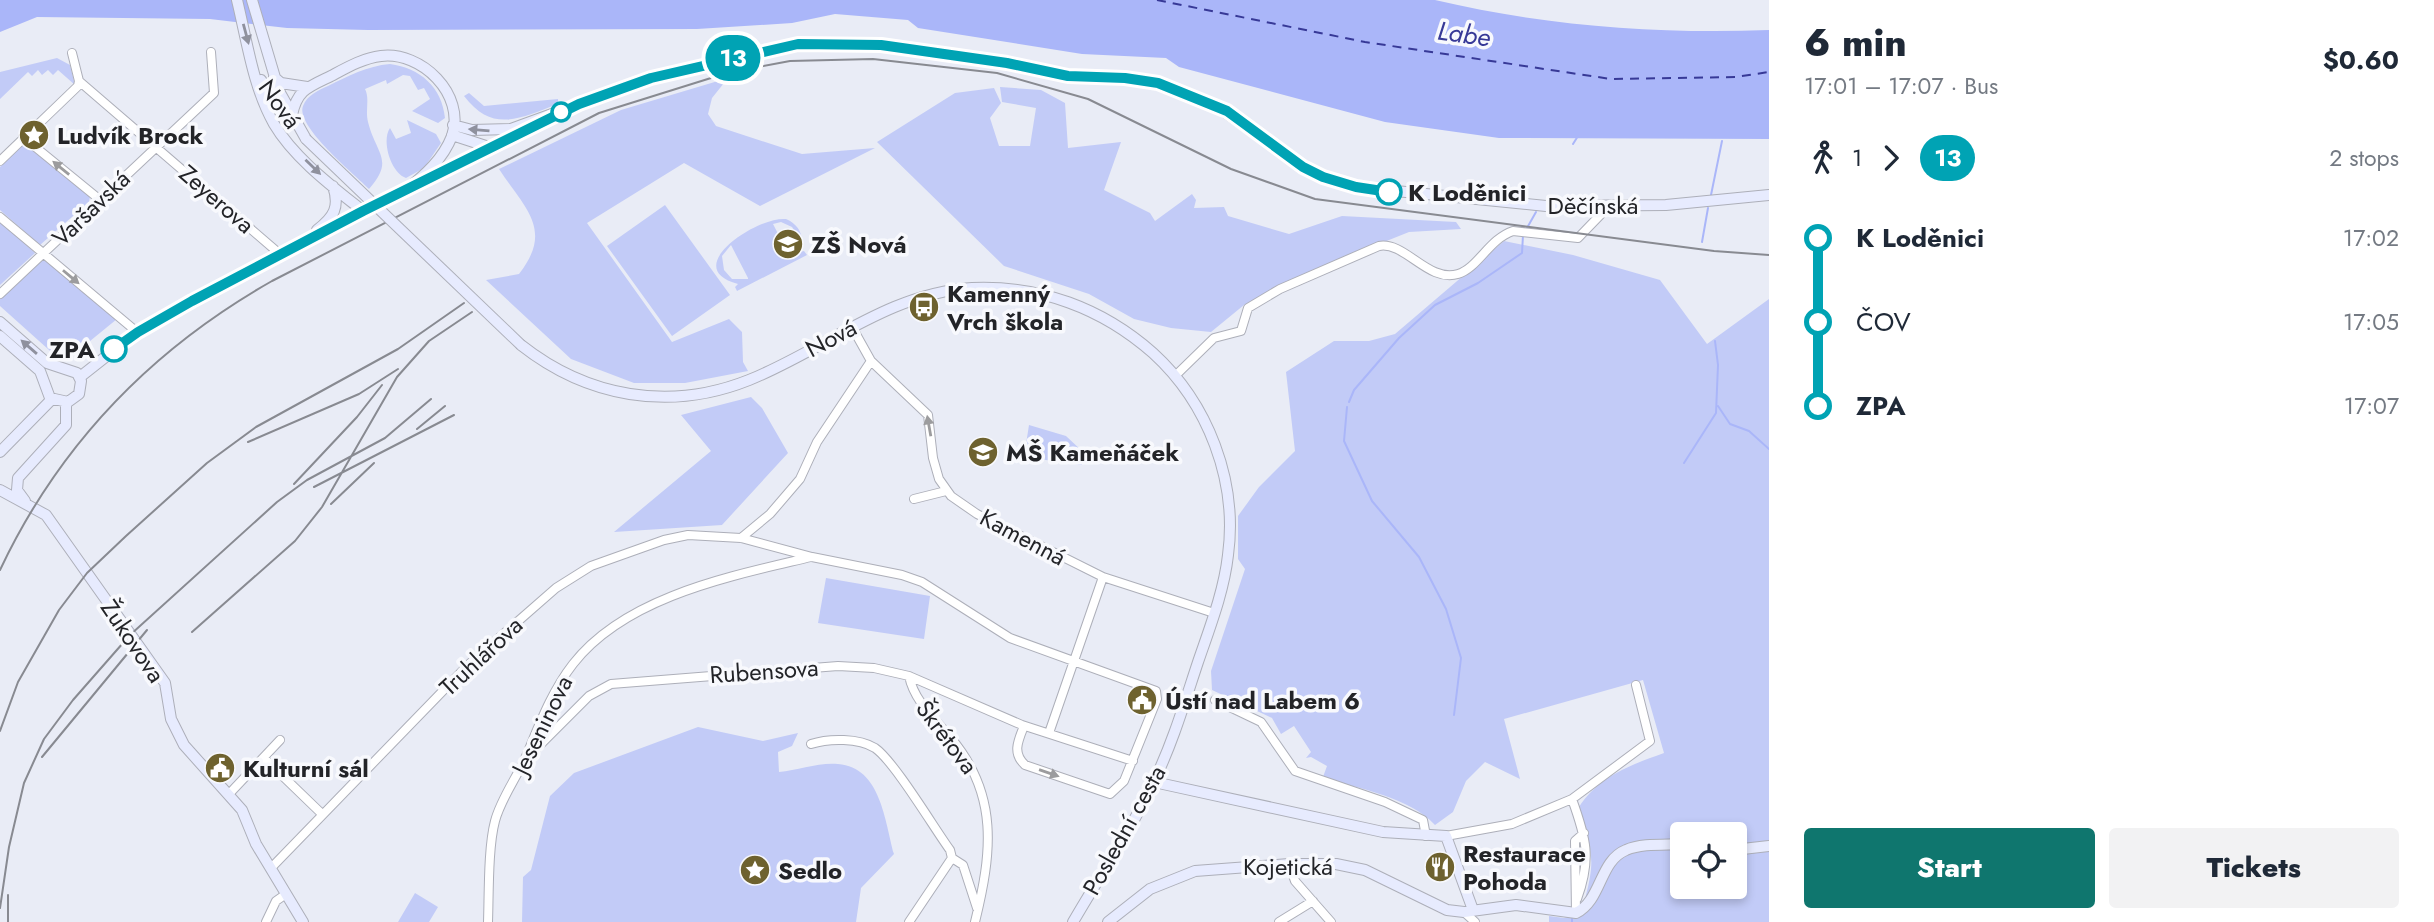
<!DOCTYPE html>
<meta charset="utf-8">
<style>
body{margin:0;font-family:Jost,sans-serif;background:#f2f2f3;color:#1f2937;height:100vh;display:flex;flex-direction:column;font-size:26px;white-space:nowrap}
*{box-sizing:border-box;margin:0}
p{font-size:23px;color:#747a83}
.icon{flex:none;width:38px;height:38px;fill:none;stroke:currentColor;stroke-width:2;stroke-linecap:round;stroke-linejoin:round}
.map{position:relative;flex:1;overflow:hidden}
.details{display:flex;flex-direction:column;background:#fff;width:665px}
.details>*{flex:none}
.badge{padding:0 14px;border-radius:23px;font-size:24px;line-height:46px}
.tools{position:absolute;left:1670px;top:822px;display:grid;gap:14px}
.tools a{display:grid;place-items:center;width:77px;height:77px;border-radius:7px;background:#fff;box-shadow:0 4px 10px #0003;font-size:35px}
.map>.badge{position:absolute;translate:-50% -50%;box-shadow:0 0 0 4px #fff}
.legs{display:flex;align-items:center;gap:10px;height:77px;padding:0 35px;font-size:23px}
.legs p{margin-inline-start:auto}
.headline{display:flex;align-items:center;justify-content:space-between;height:119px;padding:0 35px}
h1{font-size:38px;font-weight:800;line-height:52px}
.action{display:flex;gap:14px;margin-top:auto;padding:14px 35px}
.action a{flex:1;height:80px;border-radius:7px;background:#0f766e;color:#fff;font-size:28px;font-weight:800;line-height:80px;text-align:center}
.action a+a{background:#f2f2f3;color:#1f2937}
ul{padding:0 35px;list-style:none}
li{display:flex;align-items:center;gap:24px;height:84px;font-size:26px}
li i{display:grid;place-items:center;width:10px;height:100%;margin:0 9px;background:currentColor}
li i::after{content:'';width:18px;height:18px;margin:-9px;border:5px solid;border-radius:50%;background:#fff}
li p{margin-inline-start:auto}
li:first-child i{background:linear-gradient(#0000 50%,currentColor 0)}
li:last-child i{background:linear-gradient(currentColor 50%,#0000 0)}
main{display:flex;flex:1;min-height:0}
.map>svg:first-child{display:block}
.green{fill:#c2cbf7;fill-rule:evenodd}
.water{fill:#aab6f9}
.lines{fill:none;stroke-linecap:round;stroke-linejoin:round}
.stream{stroke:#aab6f9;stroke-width:2}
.ferry{stroke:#373997;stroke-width:2;stroke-dasharray:9 7;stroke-linecap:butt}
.street-casing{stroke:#adafb9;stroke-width:10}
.secondary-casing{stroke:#adafb9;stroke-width:12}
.street{stroke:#fff;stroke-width:8}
.secondary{stroke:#e7ebfe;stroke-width:10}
.rail{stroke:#888a91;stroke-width:2}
.secondary-bridge-casing{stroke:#adafb9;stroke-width:12;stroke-linecap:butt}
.secondary-bridge{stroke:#e7ebfe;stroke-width:10}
.oneway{fill:#8f919e}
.oneway2{fill:#9c9c9e}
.line-1-casing{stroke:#fff;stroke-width:16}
.line-1{stroke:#00a3b4;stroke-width:10}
.stop-1-dot{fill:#fff;stroke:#00a3b4;stroke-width:3.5}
.labels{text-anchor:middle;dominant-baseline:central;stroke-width:7;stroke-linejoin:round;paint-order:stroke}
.street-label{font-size:24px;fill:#232428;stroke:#f8f9fd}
.poi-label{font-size:24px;font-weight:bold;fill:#232428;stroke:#f8f9fd;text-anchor:start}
.stop-label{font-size:24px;font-weight:bold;fill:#232428;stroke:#f8f9fd;text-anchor:start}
.water-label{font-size:26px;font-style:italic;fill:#373997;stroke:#f8f9fd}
</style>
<main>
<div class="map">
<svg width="1769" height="922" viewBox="0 0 1769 922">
<rect width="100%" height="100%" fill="#e9ecf6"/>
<!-- green -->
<path class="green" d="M57,58L70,65L75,85L58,70L53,75L48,70L42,75L38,70L32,76L28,72L0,99V72Z
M390,64C420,68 442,87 445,118L438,123L412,111L430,99L424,88L418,90L410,76L403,75L387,84L386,80L365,89C370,99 365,110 368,122C376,154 395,160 369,189C354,174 295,126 303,106C307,95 319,90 328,86C348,76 367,66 390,64Z
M728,78L712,98L708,114L716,126L802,154L875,148L760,206L684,163L587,223L672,342L729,319L742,332L743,362L748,371L685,383H634L571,359L486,280L519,274C554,229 525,209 499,169L621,110Z
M1000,87L1041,90L1065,103L1068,148L1121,142L1104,190L1150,213L1155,221L1192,194L1196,200L1194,208L1224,207L1228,216L1289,234L1342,216L1456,222L1461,229L1409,232L1384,242L1244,305L1211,332L1171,328L1134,319L1089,294L1004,266L877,142L955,93L994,88L1001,103L990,118L999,146H1030L1036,108L1002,102Z
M469,93L484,106L558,99V104C520,118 493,134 464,96Z
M407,120L436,134L441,143L424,168L406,178C391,173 381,141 390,128L396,139L411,133Z
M24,144L90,196L89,202L40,245L0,210V167Z
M665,205L730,295L672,336L607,246Z
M786,219C800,225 805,237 800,252L804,251L807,255L737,291L735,287L738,284C678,268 758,216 786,219ZM781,222L792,227L799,237L796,251L790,257L773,224ZM731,245L748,278V279H732L724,270L722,256Z
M0,221L35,253L0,285Z
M1504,241L1573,255L1660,280L1707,344L1769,299V922H1549V916L1564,918L1581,914C1596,859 1594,860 1579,807C1599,776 1631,765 1664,753L1643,680L1504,719L1520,779L1485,762L1466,781L1453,812L1435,825C1410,797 1358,789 1323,777L1327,766L1311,757L1306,758L1311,752L1294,726L1281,734L1272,718L1212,690L1211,671L1245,569L1238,559V516L1259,487L1295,451L1286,372L1334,341H1369L1395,334ZM1682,835H1734V887H1682Z
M44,258L117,319L68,359L58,358L0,306V298Z
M751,397L762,408L788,453L722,525L614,532L711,451L681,415Z
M1029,425L1066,436L1082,451V465L1024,457Z
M826,578L930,596L924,639L818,623Z
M698,727L763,741L798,733L792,746L778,752L779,772C798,770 820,762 838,764C881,767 885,822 894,854L861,888L856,922H522L523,877L531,870L550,796L574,773Z
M415,893L438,907L429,922H398Z"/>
<!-- water -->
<path class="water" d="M0,0H1435C1546,26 1656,34 1769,30V139L1499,138L1385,122L1179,67L1166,58L1082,54L918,28L908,20L835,14L792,23L697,29L368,30L287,28L210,19L37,17L0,32Z"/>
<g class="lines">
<!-- stream -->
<path class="stream" d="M1573,144L1578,136
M1711,195L1722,141
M1527,228L1536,212
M1702,242L1708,208
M1349,402L1354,390L1399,338L1435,305L1478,283L1522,253L1523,235
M1718,406L1730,424L1749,431L1769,449
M1347,407L1344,441L1372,501L1419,557L1446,609L1461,658L1454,715
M1684,463L1716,413L1718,365L1715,341
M1572,922V919"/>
<!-- ferry -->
<path class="ferry" d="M1157,0L1365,42L1611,79L1736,77L1769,72"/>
<!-- street casing -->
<g class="street-casing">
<path id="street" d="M72,53L79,81L281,255
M23,137L99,199
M0,161L78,86L79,81
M0,217L137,332
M0,294L214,93L211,52
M852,327L871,361L928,415L933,458L939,479L951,496L977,514L1103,577L1214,613
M1175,376L1214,338L1241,331L1248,308L1280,289L1379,246C1405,241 1428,283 1458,274C1478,268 1489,239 1513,231L1578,238L1609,206
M914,499L946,491
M741,538L770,514L800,479L817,442L871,361
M909,676C914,701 935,719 951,738C999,795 992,853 975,922
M1215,700L1261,722L1295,771L1385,802L1423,820L1426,836
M1049,733L1103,577
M811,744C829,738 859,738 875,748C894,761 934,828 950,850L952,858
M264,758L322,814
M524,761L589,696L611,684L838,666L874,668L909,676L1022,725L1133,761
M229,794L280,740
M1572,799C1586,838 1592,858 1577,899
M1446,836L1512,824L1572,799L1650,741L1636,685
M1289,864L1295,881L1331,922
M271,868L468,665L556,588L591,566L664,540L688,535L741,538L812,557L902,575L922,582L1010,638L1156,691L1157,699L1124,781L1110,794L1025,765C1012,753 1018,741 1024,726
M1464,912L1475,922
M1576,913L1575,841L1584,833
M266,922L276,901L286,894
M488,922C489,894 488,847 495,821C501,798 518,776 527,754C540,723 552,691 573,664C626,596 732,576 811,557
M909,922L952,858L963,865L977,908
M1279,922L1313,901"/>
</g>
<!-- secondary casing -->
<g class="secondary-casing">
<path id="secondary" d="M237,0C247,41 253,87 274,124C294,158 333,187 363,211
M252,0L279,91L306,139
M274,77L281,83L307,87
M261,80L291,124
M453,125L472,130L511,129L651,78L798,44L861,43L1007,63L1067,76L1125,78L1158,83L1218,107L1303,167L1323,177L1356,187L1546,206L1666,205L1769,195
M452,135L492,148
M418,184L532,128
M317,230C334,217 340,207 333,186
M0,322L47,363L77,373L81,381L79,394L68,402L50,398L40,371L0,336
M521,345C587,397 669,412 749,380C824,350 888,293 972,288C1040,285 1102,308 1153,353C1208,403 1238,481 1228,555C1224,591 1210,627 1198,662C1185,701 1173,742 1155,779C1132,829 1100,875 1073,922
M80,377L137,332L166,315L407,189C425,175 443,159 452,136C466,94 421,51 381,56C363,58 346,68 331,76C308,87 297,90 292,115
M0,452L52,399
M0,490L46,515L165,683L171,719L184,745L242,810L256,844L303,922
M25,501L17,490L18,478L66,425V403
M1154,782L1383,832L1446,836L1473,910
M1734,850L1769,846
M1108,922L1150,889L1195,871L1289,864H1336L1365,870L1447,910L1464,912L1516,905L1576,913C1602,900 1599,861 1626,850C1642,843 1665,845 1682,844"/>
</g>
<!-- street -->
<use href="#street" class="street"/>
<!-- secondary -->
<use href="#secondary" class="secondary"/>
<!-- rail -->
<path class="rail" d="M417,429L445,406
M248,442L359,394L398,369
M294,484L357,417L382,385
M314,487L454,415
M331,504L374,463
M0,570C59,445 152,349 272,281L599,113L727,73L790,61L873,59L997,73L1088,99L1231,169L1315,199L1714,251L1769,255
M192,632L295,541L322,507L397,377L429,341L472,312
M0,731L18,682L59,610L87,573L126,536L207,463L256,427L398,349L464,303
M42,757L147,630
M8,895V922
M0,908L9,847L24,783L44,739L73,700L130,635L277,502L307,480L385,438L431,399"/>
<!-- secondary-bridge casing -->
<g class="secondary-bridge-casing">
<path id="secondary-bridge" d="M306,139L521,345"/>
</g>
<!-- secondary-bridge -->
<use href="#secondary-bridge" class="secondary-bridge"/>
</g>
<!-- one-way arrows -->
<defs><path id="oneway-solid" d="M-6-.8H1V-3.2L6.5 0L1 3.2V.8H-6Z" transform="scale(1.75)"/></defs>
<g class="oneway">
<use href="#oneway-solid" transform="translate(246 34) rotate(75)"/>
<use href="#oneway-solid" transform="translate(479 130) rotate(-175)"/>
<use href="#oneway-solid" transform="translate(313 167) rotate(44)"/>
<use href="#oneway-solid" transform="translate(29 347) rotate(-139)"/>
</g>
<g class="oneway2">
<use href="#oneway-solid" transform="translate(61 168) rotate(-141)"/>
<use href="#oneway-solid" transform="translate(71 277) rotate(40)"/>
<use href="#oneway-solid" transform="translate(929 426) rotate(-100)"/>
<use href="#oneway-solid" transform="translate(1049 773) rotate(19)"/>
</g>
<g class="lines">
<!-- line-1 casing -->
<g class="line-1-casing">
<path id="line-1" d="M114,349L138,332L192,301L363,211L579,104L651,78L798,44L881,45L1007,63L1068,76L1125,78L1158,83L1227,111L1303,167L1323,177L1356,187L1389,192"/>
</g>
<!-- line-1 -->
<use href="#line-1" class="line-1"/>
</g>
<!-- icons -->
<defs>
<g id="sight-disc" transform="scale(1.575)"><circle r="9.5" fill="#6e622f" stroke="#f8f9fd"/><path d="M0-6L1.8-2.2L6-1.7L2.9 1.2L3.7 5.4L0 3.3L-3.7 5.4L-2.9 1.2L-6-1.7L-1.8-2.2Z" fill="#fff"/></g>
<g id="school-disc" transform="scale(1.575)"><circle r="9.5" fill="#6e622f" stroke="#f8f9fd"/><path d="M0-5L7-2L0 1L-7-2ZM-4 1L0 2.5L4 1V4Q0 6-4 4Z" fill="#fff"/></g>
<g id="bus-disc" transform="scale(1.575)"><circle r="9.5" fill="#6e622f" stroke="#f8f9fd"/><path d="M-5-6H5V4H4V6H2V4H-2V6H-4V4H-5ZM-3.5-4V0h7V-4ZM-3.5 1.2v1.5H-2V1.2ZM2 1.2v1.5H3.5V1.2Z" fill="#fff"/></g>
<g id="civic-disc" transform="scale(1.575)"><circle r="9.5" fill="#6e622f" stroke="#f8f9fd"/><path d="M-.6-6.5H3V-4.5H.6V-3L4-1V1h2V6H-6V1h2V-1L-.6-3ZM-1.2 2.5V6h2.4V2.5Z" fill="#fff"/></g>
<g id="restaurant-disc" transform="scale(1.575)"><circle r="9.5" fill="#6e622f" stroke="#f8f9fd"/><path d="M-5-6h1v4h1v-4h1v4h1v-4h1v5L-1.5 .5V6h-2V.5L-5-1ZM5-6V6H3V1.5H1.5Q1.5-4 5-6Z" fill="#fff"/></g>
</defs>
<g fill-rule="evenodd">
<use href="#sight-disc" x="34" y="135"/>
<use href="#school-disc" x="788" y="244"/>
<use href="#bus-disc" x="924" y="307"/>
<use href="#school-disc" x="983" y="452"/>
<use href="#civic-disc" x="1142" y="700"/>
<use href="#civic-disc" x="220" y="768"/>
<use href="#restaurant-disc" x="1440" y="867"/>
<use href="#sight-disc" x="755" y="870"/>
</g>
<!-- markers -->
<g class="stop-1-dot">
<circle cx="561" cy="112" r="9"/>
<circle cx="1389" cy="192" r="12"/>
<circle cx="114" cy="349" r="12"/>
</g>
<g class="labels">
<!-- street labels -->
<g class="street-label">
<text transform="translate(280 104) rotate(54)">Nová</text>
<text transform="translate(217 199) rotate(41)">Zeyerova</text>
<text x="1593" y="205">Děčínská</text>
<text transform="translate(91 208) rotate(-44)">Varšavská</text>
<text transform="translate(831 338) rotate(-28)">Nová</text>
<text transform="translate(1023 537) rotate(28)">Kamenná</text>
<text transform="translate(133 641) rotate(56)">Žukovova</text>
<text transform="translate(481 656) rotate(-43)">Truhlářova</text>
<text transform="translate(764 671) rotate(-4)">Rubensova</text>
<text transform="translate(542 725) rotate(-64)">Jeseninova</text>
<text transform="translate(947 737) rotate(53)">Škrétova</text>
<text transform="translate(1124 830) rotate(-61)">Poslední cesta</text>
<text x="1288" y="866">Kojetická</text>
</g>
<!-- poi labels -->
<g class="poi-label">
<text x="57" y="135">Ludvík Brock</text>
<text x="811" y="244">ZŠ Nová</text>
<text x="947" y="293">Kamenný<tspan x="947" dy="28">Vrch škola</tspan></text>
<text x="1006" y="452">MŠ Kameňáček</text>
<text x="1165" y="700">Ústí nad Labem 6</text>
<text x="243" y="768">Kulturní sál</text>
<text x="1463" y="853">Restaurace<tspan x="1463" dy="28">Pohoda</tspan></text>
<text x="778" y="870">Sedlo</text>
</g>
<!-- stop labels -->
<g class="stop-label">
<text x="1408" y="192">K Loděnici</text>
<text x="95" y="349" text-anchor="end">ZPA</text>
</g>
<!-- water labels -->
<g class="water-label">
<text transform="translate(1464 34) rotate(8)">Labe</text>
</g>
</g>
</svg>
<div class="tools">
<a><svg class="icon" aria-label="locate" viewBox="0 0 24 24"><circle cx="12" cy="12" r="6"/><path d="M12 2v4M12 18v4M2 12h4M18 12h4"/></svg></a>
</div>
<b class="badge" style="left:733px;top:58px;background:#00a3b4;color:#fff">13</b>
</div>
<section class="details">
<div class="headline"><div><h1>6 min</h1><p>17:01 – 17:07 · Bus</p></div><b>$0.60</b></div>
<div class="legs"><svg class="icon" aria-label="walk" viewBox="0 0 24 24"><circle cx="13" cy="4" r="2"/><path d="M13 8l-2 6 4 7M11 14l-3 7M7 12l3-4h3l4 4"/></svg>1<svg class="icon" aria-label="forward" viewBox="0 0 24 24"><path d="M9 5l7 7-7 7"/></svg><b class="badge" style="background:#00a3b4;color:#fff">13</b><p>2 stops</p></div>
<ul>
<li><i style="color:#00a3b4"></i><b>K Loděnici</b><p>17:02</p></li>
<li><i style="color:#00a3b4"></i><span>ČOV</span><p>17:05</p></li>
<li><i style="color:#00a3b4"></i><b>ZPA</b><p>17:07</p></li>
</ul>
<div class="action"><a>Start</a><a>Tickets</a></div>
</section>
</main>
